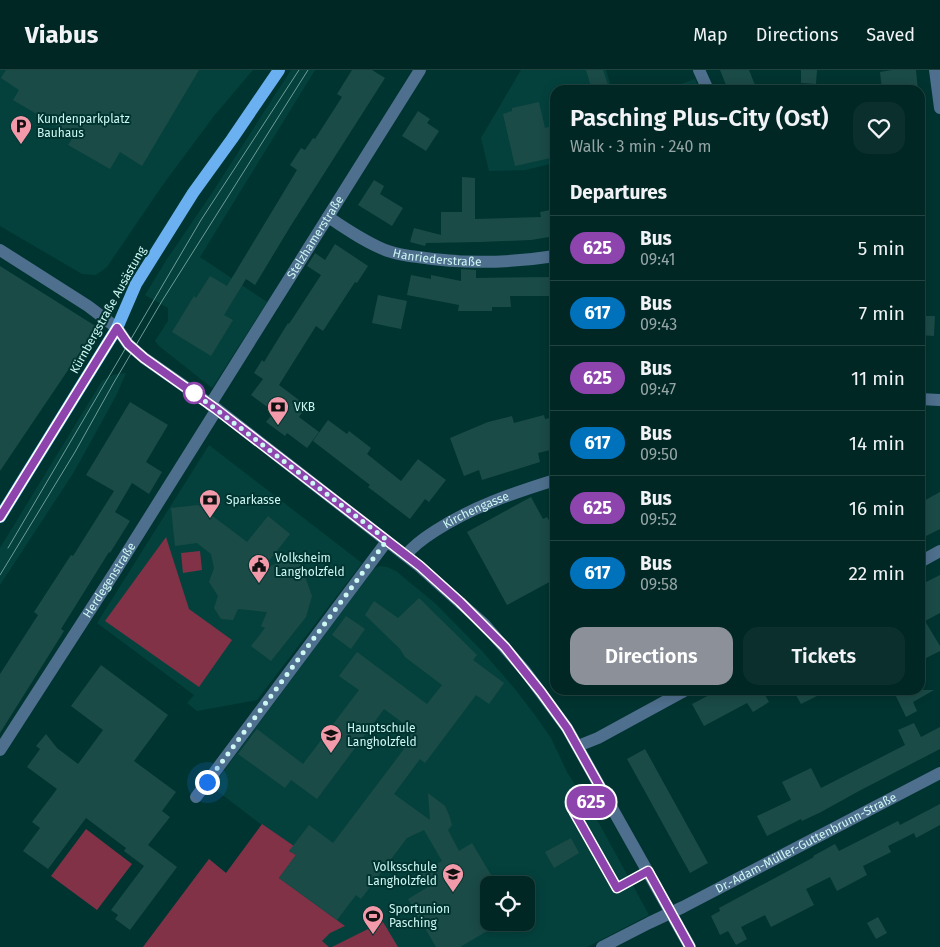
<!DOCTYPE html>
<meta charset="utf-8">
<style>
body{margin:0;font-family:"Fira Sans",sans-serif;background:#0a2f2c;color:#f1f3f6;height:100vh;display:flex;flex-direction:column;font-size:19px;white-space:nowrap}
*{box-sizing:border-box;margin:0}
p{font-size:16px;color:#95a5a6}
.icon{flex:none;width:28px;height:28px;fill:none;stroke:currentColor;stroke-width:2;stroke-linecap:round;stroke-linejoin:round}
.map{position:relative;flex:1;overflow:hidden}
.panel{position:absolute;left:550px;top:15px;width:375px;height:610px;display:flex;flex-direction:column;background:#002724;border-radius:15px;box-shadow:0 2px 12px #0003,0 0 0 1px #224441}
.panel>*{flex:none}
.badge{padding:0 10px;border-radius:16px;font-size:18px;line-height:32px}
.fabs{position:absolute;left:480px;top:806px;display:grid;gap:10px}
.fabs a{display:grid;place-items:center;width:55px;height:55px;border-radius:10px;background:#002724;box-shadow:0 2px 12px #0003,0 0 0 1px #224441;font-size:25px}
.you{position:absolute;width:25px;height:25px;margin:-12px;border:4px solid #fff;border-radius:50%;background:#1a73e8;box-shadow:0 0 0 8px #1a73e833}
.map>.badge{position:absolute;translate:-50% -50%;box-shadow:0 0 0 2px #fff}
h2{padding:0 20px;font-size:19px;line-height:45px}
.round{display:grid;place-items:center;flex:none;width:52px;height:52px;border-radius:15px;background:#0a2f2c}
.head{display:flex;align-items:center;justify-content:space-between;height:85px;padding:0 20px}
h1{font-size:24px;font-weight:600;line-height:38px}
.primary-button{display:flex;gap:10px;margin-top:auto;padding:10px 20px}
.primary-button a{flex:1;height:58px;border-radius:15px;background:#8c9099;color:#fff;font-size:20px;font-weight:600;line-height:58px;text-align:center}
.primary-button a+a{background:#0a2f2c;color:#f1f3f6}
ul{padding:0;list-style:none}
li{display:flex;align-items:center;gap:15px;height:65px;padding:0 20px;border-top:1px solid #224441}
li div{flex:1}
li b{display:block;font-size:19px}
li em{font-style:normal}
li .badge{min-width:55px;font-weight:700;text-align:center}
header{display:flex;align-items:center;gap:30px;box-sizing:border-box;height:70px;padding:0 25px;background:#002724;border-bottom:1px solid #224441}
header strong{font-size:24px}
nav{display:flex;gap:28px;margin-inline-start:auto;font-size:18px}
.map>svg:first-child{display:block}
.built{fill:#04413d;fill-rule:evenodd}
.green{fill:#813246}
.building{fill:#1b4b47}
.lines{fill:none;stroke-linecap:round;stroke-linejoin:round}
.minor{stroke:#4e6f8d;stroke-width:12}
.major{stroke:#6bb0f0;stroke-width:12}
.tram{stroke:#6e9d98;stroke-width:1}
.line-casing{stroke:#fff;stroke-width:11}
.line{stroke:#8e44ad;stroke-width:8}
.walk{stroke:#cdf7f2;stroke-width:5;stroke-dasharray:0 9}
.stop-dot{fill:#fff;stroke:#8e44ad;stroke-width:2.5}
.labels{text-anchor:middle;dominant-baseline:central;stroke-width:4;stroke-linejoin:round;paint-order:stroke}
.poi-label{font-size:12px;fill:#cdf7f2;stroke:#003430;text-anchor:start}
.street-label{font-size:12px;fill:#cdf7f2;stroke:#003430}
</style>
<header>
<strong>Viabus</strong>
<nav><a>Map</a><a>Directions</a><a>Saved</a></nav>
</header>
<div class="map">
<svg width="940" height="877" viewBox="0 0 940 877">
<rect width="100%" height="100%" fill="#003430"/>
<!-- built -->
<path class="built" d="M0,0H253L214,46L162,116L107,197L96,205L82,204L0,156Z
M291,0H315L200,187L267,232L212,318L159,276L155,271L168,251V238L145,225L167,189L212,123Z
M521,0H606L612,20H555V93L525,100L489,101L481,68Z
M695,9L700,20H663Z
M126,303L116,326L74,402L0,515V478L102,311L113,305Z
M209,375L362,493L257,630L197,641L187,633L194,625L97,553Z
M380,496L387,497L396,501L436,534L483,582L515,619L535,645L551,668L567,702L600,755L649,845L587,877H143L209,789L226,803L262,755L212,717L373,499ZM489,815H526V852H489Z"/>
<!-- green -->
<path class="green" d="M166,467L189,539L232,570L199,617L105,551Z
M200,481L202,500L183,503L181,483Z
M262,754L294,776L289,781L296,785L279,808L345,856L330,863L322,871L329,877H143L209,789L226,803Z
M86,759L132,794L97,840L51,806Z
M383,852L398,877H332L376,855Z"/>
<!-- building -->
<path class="building" d="M6,0H199L142,96L120,82L110,99L68,75L74,66L13,30L19,20L1,8Z
M352,0H372L385,8L290,157L255,215L246,209L224,245L233,250L211,286L172,262L194,226L196,228L210,206L227,216L297,100L290,95L301,78L305,80L313,68L315,69L342,27L337,24Z
M586,0H603L608,15L592,20Z
M720,0H749L757,20H728Z
M801,0H817L816,14L801,13Z
M892,0H916L918,20H882L880,2Z
M539,32L545,58L549,57L551,66L555,65V87L515,96L503,44L512,41V38Z
M418,41L430,49L427,53L439,61L426,81L402,66Z
M462,107L475,108V149L541,147L540,142L555,139V166L531,170L480,172L426,173L425,176L410,172L414,158L441,165V142H462Z
M374,110L384,116L380,124L403,138L392,156L358,135Z
M335,174L368,196L357,213L355,212L323,261L316,256L279,315L307,336L299,347L319,362L307,378L287,363L285,366L266,352L274,342L251,325L263,309L254,303L262,290L264,292L288,253L289,254L321,205L307,196L315,183L325,190Z
M0,196L97,257L0,401Z
M461,199L476,200V208L555,207V226H510L511,237H492V241H458L459,235L407,225L411,205L431,209V205L461,211Z
M378,225L407,231L401,259L372,253Z
M921,246H935L934,266L920,265Z
M130,332L168,355L146,392L162,402L149,424L132,413L115,442L130,451L110,483L109,482L61,559L64,561L0,663V604L38,545L34,542L71,485L73,486L114,421L86,405Z
M544,345L545,349L555,347V379L538,383L540,392L482,410L479,400L464,406L450,368L488,352L512,346L514,353Z
M328,350L347,364L349,361L371,378L367,384L401,411L418,389L446,410L429,432L425,429L410,449L368,417L370,415L313,371Z
M940,422V459L920,469V433Z
M531,427L543,449L547,447L555,461V509L507,535L467,462Z
M198,435L247,472L268,446L290,464L262,500L297,484L312,526L306,547L271,591L251,576L265,558L261,556L267,542L238,539L233,550L221,549L214,538L218,526L209,512L214,498L211,484L197,473L175,476L171,438Z
M940,505V543L925,551L940,576V581L924,589L920,581V515Z
M419,528L477,585L473,590L504,613L489,634L476,625L425,693L420,689L394,724L430,750L428,723L445,736L449,745L452,755L448,760L459,781L472,773L497,815H489V860L460,877H436L408,829L428,817L420,803L442,791L424,760L407,768L361,829L356,825L337,850L279,808L296,785L289,781L309,755L333,773L404,679L401,677L414,661L384,639L317,729L291,710L285,718L238,684L257,659L303,694L359,620L339,606L357,582L427,634L442,615L405,587L400,579L365,545L374,531L398,548Z
M346,546L365,559L351,579L332,565Z
M101,595L168,645L134,691L176,722L162,741L170,747L148,775L177,797L130,860L115,849L118,845L111,840L144,796L124,781L126,778L86,748L48,799L23,781L40,758L32,752L57,719L27,697L40,679L36,676L46,664L57,678L78,694L103,660L71,636Z
M719,620H771L764,623L769,632L753,642L747,633L704,656L692,634Z
M793,620H829L801,634Z
M893,620H934L913,632L917,641L906,647Z
M914,653L921,667L940,657V679L859,721L821,742L802,751L801,749L767,766L757,746L791,730L782,712L811,698L821,718L905,675L898,660Z
M645,679L708,793L690,803L627,689Z
M940,734V755L916,768L914,763L888,776L891,782L863,796L867,805L837,821L830,807L806,819L814,835L771,857L765,845L741,857L747,869L736,875L728,861L720,865L711,846L720,841L719,838L814,787L813,786L835,774L839,781L898,751L900,755Z
M571,768L579,783L554,798L545,782Z
M878,847L887,863L876,869L867,853Z"/>
<g class="lines">
<!-- minor -->
<g class="minor">
<path d="M699,0L708,20"/>
<path d="M935,0L940,38"/>
<path id="s1" d="M328,147C347,159 366,173 388,181C397,184 408,186 418,187C463,194 510,193 555,186"/>
<path d="M0,180L88,236L117,258L128,274L144,288L217,339L419,496L484,554L525,601L567,658L690,877"/>
<path d="M920,329L939,330"/>
<path id="s2" d="M210,335L420,0"/>
<path id="s3" d="M406,485C414,475 424,468 435,461C472,437 513,423 555,410"/>
<path d="M920,492L940,481"/>
<path d="M578,676L598,668L686,620"/>
<path id="s4" d="M0,680L116,500L217,339"/>
<path d="M196,727L387,471"/>
<path id="s5" d="M602,877L649,853L683,837L940,703"/>
</g>
<!-- major -->
<path class="major" d="M0,447L117,258L136,214L193,123L232,69L279,0"/>
<!-- tram -->
<path class="tram" d="M8,478L201,150L299,0
M0,505L75,382L113,314L162,231L308,0"/>
</g>
<g class="lines">
<!-- line casing -->
<g class="line-casing">
<path id="line" d="M0,447L117,258L128,274L144,288L216,339L285,392L420,496L460,532L505,577L541,622L567,658L604,724L574,742L617,818L648,801L690,877"/>
</g>
<!-- line -->
<use href="#line" class="line"/>
<!-- walk -->
<path class="walk" d="M194,323L189,319L230,350L387,470L207,712"/>
</g>
<!-- icons -->
<defs>
<g id="parking-pin" transform="scale(1.125)"><path d="M0 17L-7.5 6A9.5 9.5 0 1 1 7.5 6Z" fill="#f39aaa" stroke="#003430"/><path d="M-3.5-5.5H1a3.5 3.5 0 0 1 0 7H-1V5.5H-3.5ZM-1-3.4V-.6H.8a1.4 1.4 0 0 0 0-2.8Z" fill="#111"/></g>
<g id="bank-pin" transform="scale(1.125)"><path d="M0 17L-7.5 6A9.5 9.5 0 1 1 7.5 6Z" fill="#f39aaa" stroke="#003430"/><path d="M-6-4H6V4H-6ZM0-2.3a2.3 2.3 0 1 0 0 4.6a2.3 2.3 0 1 0 0-4.6Z" fill="#111"/></g>
<g id="civic-pin" transform="scale(1.125)"><path d="M0 17L-7.5 6A9.5 9.5 0 1 1 7.5 6Z" fill="#f39aaa" stroke="#003430"/><path d="M-.6-6.5H3V-4.5H.6V-3L4-1V1h2V6H-6V1h2V-1L-.6-3ZM-1.2 2.5V6h2.4V2.5Z" fill="#111"/></g>
<g id="school-pin" transform="scale(1.125)"><path d="M0 17L-7.5 6A9.5 9.5 0 1 1 7.5 6Z" fill="#f39aaa" stroke="#003430"/><path d="M0-5L7-2L0 1L-7-2ZM-4 1L0 2.5L4 1V4Q0 6-4 4Z" fill="#111"/></g>
<g id="stadium-pin" transform="scale(1.125)"><path d="M0 17L-7.5 6A9.5 9.5 0 1 1 7.5 6Z" fill="#f39aaa" stroke="#003430"/><path d="M0-5a6.5 5 0 1 0 0 10a6.5 5 0 1 0 0-10ZM-3.5-1.8h7v3.6h-7Z" fill="#111"/></g>
</defs>
<g fill-rule="evenodd">
<use href="#parking-pin" x="21" y="56"/>
<use href="#bank-pin" x="278" y="337"/>
<use href="#bank-pin" x="210" y="430"/>
<use href="#civic-pin" x="259" y="495"/>
<use href="#school-pin" x="331" y="665"/>
<use href="#school-pin" x="453" y="804"/>
<use href="#stadium-pin" x="373" y="846"/>
</g>
<!-- markers -->
<circle class="stop-dot" cx="194" cy="323" r="10"/>
<g class="labels">
<!-- poi labels -->
<g class="poi-label">
<text x="37" y="49">Kundenparkplatz<tspan x="37" dy="14">Bauhaus</tspan></text>
<text x="294" y="337">VKB</text>
<text x="226" y="430">Sparkasse</text>
<text x="275" y="488">Volksheim<tspan x="275" dy="14">Langholzfeld</tspan></text>
<text x="347" y="658">Hauptschule<tspan x="347" dy="14">Langholzfeld</tspan></text>
<text x="437" y="797" text-anchor="end">Volksschule<tspan x="437" dy="14">Langholzfeld</tspan></text>
<text x="389" y="839">Sportunion<tspan x="389" dy="14">Pasching</tspan></text>
</g>
<!-- street labels -->
<g class="street-label">
<text stroke="none"><textPath href="#s2" startOffset="198">Stelzhamerstraße</textPath></text>
<text stroke="none"><textPath href="#s1" startOffset="119">Hanriederstraße</textPath></text>
<text transform="translate(108 240) rotate(-61)">Kürnbergstraße Ausästung</text>
<text stroke="none"><textPath href="#s3" startOffset="84">Kirchengasse</textPath></text>
<text stroke="none"><textPath href="#s4" startOffset="202">Herdegenstraße</textPath></text>
<text stroke="none"><textPath href="#s5" startOffset="229">Dr.-Adam-Müller-Guttenbrunn-Straße</textPath></text>
</g>
</g>
</svg>
<div class="fabs">
<a><svg class="icon" aria-label="locate" viewBox="0 0 24 24"><circle cx="12" cy="12" r="6"/><path d="M12 2v4M12 18v4M2 12h4M18 12h4"/></svg></a>
</div>
<div class="you" style="left:207px;top:712px"></div>
<b class="badge" style="left:591px;top:732px;background:#8e44ad;color:#fff">625</b>
<section class="panel">
<div class="head"><div><h1>Pasching Plus-City (Ost)</h1><p>Walk · 3 min · 240 m</p></div><a class="round"><svg class="icon" aria-label="heart" viewBox="0 0 24 24"><path d="M12 20l-8-8c-3-5 5-10 8-4 3-6 11-1 8 4z"/></svg></a></div>
<h2>Departures</h2>
<ul>
<li><span class="badge" style="background:#8e44ad;color:#fff">625</span><div><b>Bus</b><p>09:41</p></div><em>5 min</em></li>
<li><span class="badge" style="background:#0072bc;color:#fff">617</span><div><b>Bus</b><p>09:43</p></div><em>7 min</em></li>
<li><span class="badge" style="background:#8e44ad;color:#fff">625</span><div><b>Bus</b><p>09:47</p></div><em>11 min</em></li>
<li><span class="badge" style="background:#0072bc;color:#fff">617</span><div><b>Bus</b><p>09:50</p></div><em>14 min</em></li>
<li><span class="badge" style="background:#8e44ad;color:#fff">625</span><div><b>Bus</b><p>09:52</p></div><em>16 min</em></li>
<li><span class="badge" style="background:#0072bc;color:#fff">617</span><div><b>Bus</b><p>09:58</p></div><em>22 min</em></li>
</ul>
<div class="primary-button"><a>Directions</a><a>Tickets</a></div>
</section>
</div>
